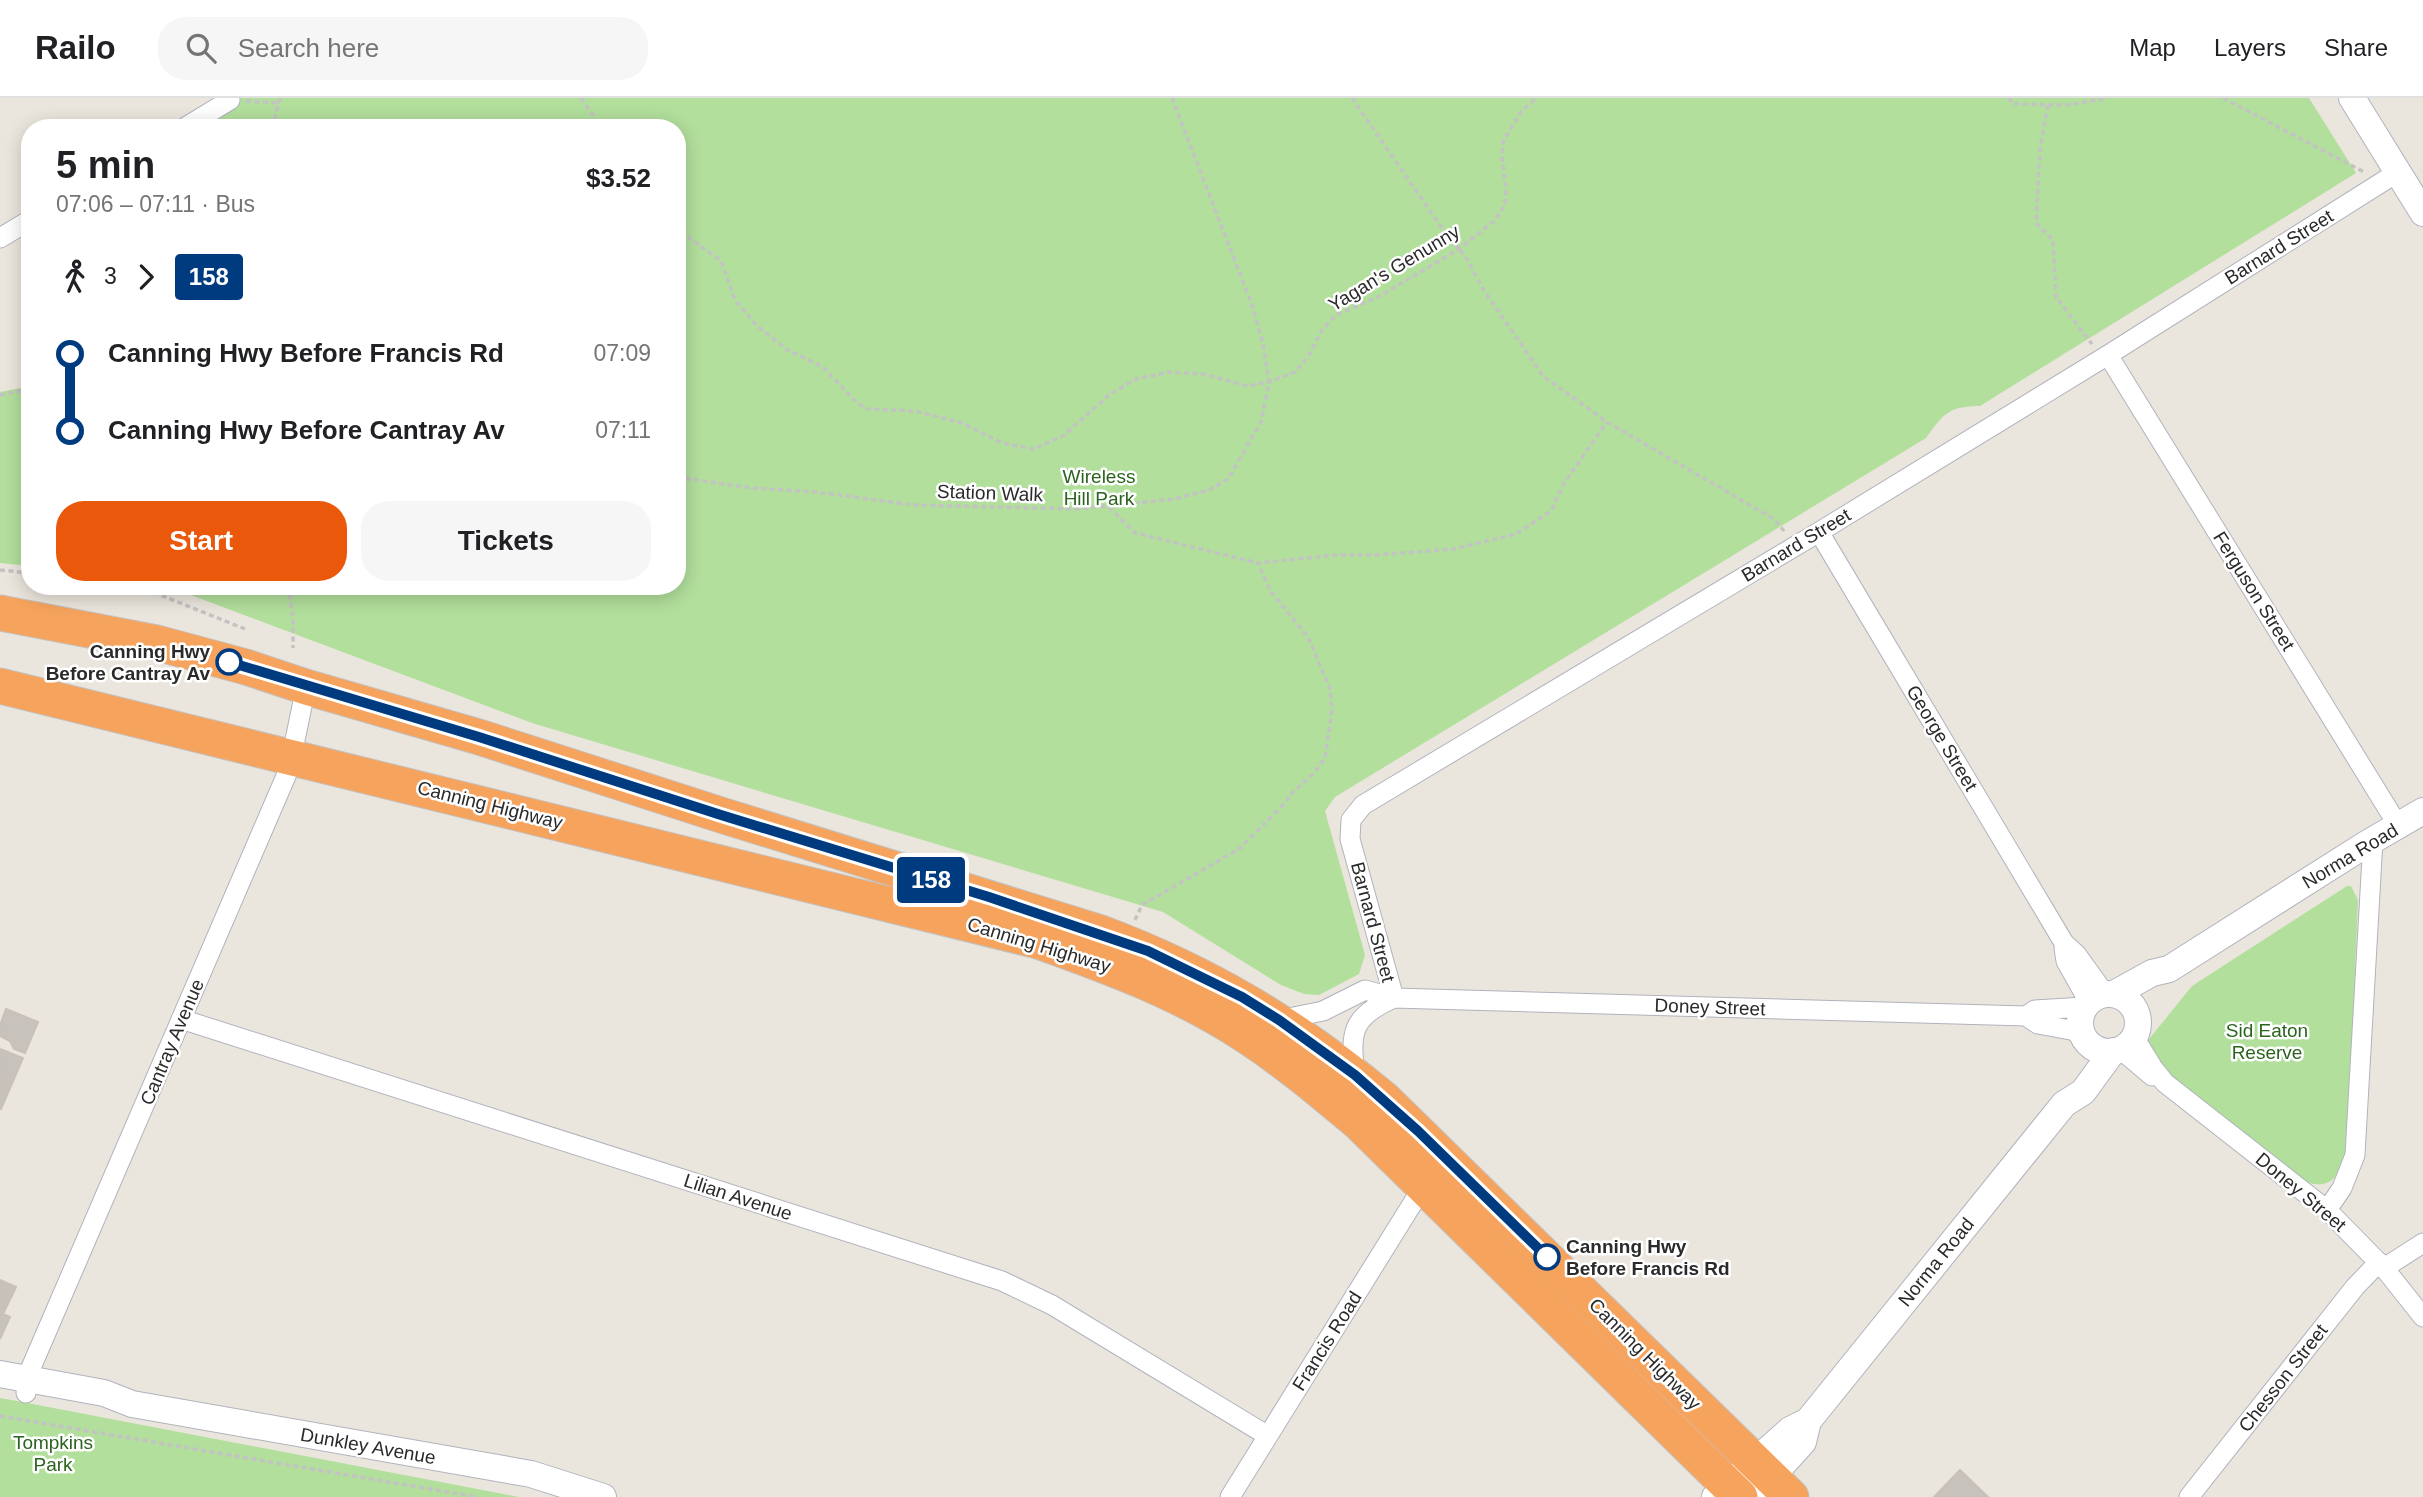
<!DOCTYPE html>
<meta charset="utf-8">
<style>
body{margin:0;font-family:Arial,sans-serif;background:#f6f6f6;color:#202124;height:100vh;display:flex;flex-direction:column;font-size:26px;white-space:nowrap}
*{box-sizing:border-box;margin:0}
p{font-size:23px;color:#757577}
.icon{flex:none;width:38px;height:38px;fill:none;stroke:currentColor;stroke-width:2;stroke-linecap:round;stroke-linejoin:round}
.map{position:relative;flex:1;overflow:hidden}
.panel{position:absolute;left:21px;top:21px;width:665px;height:476px;display:flex;flex-direction:column;background:#fff;border-radius:28px;box-shadow:0 4px 18px #0003}
.panel>*{flex:none}
.badge{padding:0 14px;border-radius:5px;font-size:24px;line-height:46px}
.map>.badge{position:absolute;translate:-50% -50%;box-shadow:0 0 0 4px #fff}
.legs{display:flex;align-items:center;gap:10px;height:77px;padding:0 35px;font-size:23px}
.legs p{margin-inline-start:auto}
.headline{display:flex;align-items:center;justify-content:space-between;height:119px;padding:0 35px}
h1{font-size:38px;font-weight:700;line-height:52px}
.action{display:flex;gap:14px;margin-top:auto;padding:14px 35px}
.action a{flex:1;height:80px;border-radius:28px;background:#ea580c;color:#fff;font-size:28px;font-weight:700;line-height:80px;text-align:center}
.action a+a{background:#f6f6f6;color:#202124}
ul{padding:0 35px;list-style:none}
li{display:flex;align-items:center;gap:24px;height:77px;font-size:26px}
li i{display:grid;place-items:center;width:10px;height:100%;margin:0 9px;background:currentColor}
li i::after{content:'';width:18px;height:18px;margin:-9px;border:5px solid;border-radius:50%;background:#fff}
li p{margin-inline-start:auto}
li:first-child i{background:linear-gradient(#0000 50%,currentColor 0)}
li:last-child i{background:linear-gradient(currentColor 50%,#0000 0)}
header{display:flex;align-items:center;gap:42px;box-sizing:border-box;height:98px;padding:0 35px;background:#fff;border-bottom:2px solid #e0e0e0}
header strong{font-size:33px}
nav{display:flex;gap:38px;margin-inline-start:auto;font-size:24px}
.search{width:490px;height:63px;background:#f6f6f6;display:flex;align-items:center;gap:18px;box-sizing:border-box;padding:0 24px;border-radius:28px;color:#757577;font-size:26px}
.map>svg:first-child{display:block}
.green{fill:#b2df9c}
.building{fill:#c7c2bc;stroke:#c7c1b7;stroke-width:2}
.lines{fill:none;stroke-linecap:round;stroke-linejoin:round}
.street-casing{stroke:#b0b3bd;stroke-width:21}
.secondary-casing{stroke:#b0b3bd;stroke-width:28}
.highway-casing{stroke:#c3c3c3;stroke-width:37}
.path{stroke:#c3c3c3;stroke-width:3.5;stroke-dasharray:5 3.5;stroke-linecap:butt}
.street{stroke:#fff;stroke-width:19}
.secondary{stroke:#fff;stroke-width:26}
.highway{stroke:#f6a35e;stroke-width:35}
.line-1-casing{stroke:#fff;stroke-width:16}
.line-1{stroke:#003b80;stroke-width:10}
.stop-1-dot{fill:#fff;stroke:#003b80;stroke-width:3.5}
.labels{text-anchor:middle;dominant-baseline:central;stroke-width:5;stroke-linejoin:round;paint-order:stroke}
.street-label{font-size:19px;fill:#2a2a2a;stroke:#fff}
.park-label{font-size:19px;fill:#2b641e;stroke:#fff}
.stop-label{font-size:19px;font-weight:bold;fill:#2a2a2a;stroke:#fff;text-anchor:end}
</style>
<header>
<strong>Railo</strong>
<div class="search"><svg class="icon" aria-label="search" viewBox="0 0 24 24"><circle cx="10" cy="10" r="6"/><path d="M15 15l6 6"/></svg>Search here</div>
<nav><a>Map</a><a>Layers</a><a>Share</a></nav>
</header>
<div class="map">
<svg width="2423" height="1399" viewBox="0 0 2423 1399">
<rect width="100%" height="100%" fill="#ebe6dd"/>
<!-- green -->
<path class="green" d="M224,0H2309L2356,75L1980,308C1949,308 1943,316 1926,340L1335,699L1325,713L1365,857L1359,876L1319,897L1304,896L1281,887L1163,814L532,625L167,488H677V30H218Z
M30,288V468L0,465V294Z
M2347,788H2351L2358,802L2348,1042C2344,1066 2338,1095 2306,1084L2158,967L2145,946L2192,888Z
M0,1300L17,1303L519,1399H0Z"/>
<!-- building -->
<path class="building" d="M6,911L38,924L25,955L14,951L10,943L0,938V927Z
M0,951L23,960L1,1011H0Z
M0,1182L16,1189L3,1216L10,1219L0,1241Z
M1960,1372L1988,1399H1934Z"/>
<g class="lines">
<!-- street casing -->
<g class="street-casing">
<path id="street" d="M184,30L230,2
M0,140L30,122
M2108,257L2399,729
M1819,434L2064,845L2077,857L2105,896
M2064,850L2066,863L2089,904
M1394,900L1350,741L1351,722L1363,707L1819,434L2108,257L2398,74
M2026,918L2035,912L2084,909
M181,921L1002,1183L1052,1207L1268,1338
M1279,922L1323,913L1365,892L1394,900L2026,918L2038,926L2081,934
M2134,939L2153,970L2165,985L2327,1112L2384,1170L2423,1219
M2120,951L2152,978
M1355,977C1350,934 1351,919 1394,900
M2327,1112L2342,1090L2355,1057L2373,742
M2384,1170L2423,1145
M26,1295L27,1279L289,671L306,589
M1230,1399L1424,1087
M2189,1399L2355,1189L2379,1164"/>
</g>
<!-- secondary casing -->
<g class="secondary-casing">
<path id="secondary" d="M2352,0L2423,115
M2114,896L2152,875L2169,871L2368,745L2423,713
M2080 925a29 29 0 1 1 58 0a29 29 0 1 1-58 0Z
M0,1276L104,1295L132,1306L531,1376L603,1399
M1715,1399L1790,1332L1808,1323L2064,1006L2083,994L2113,953
M1753,1399L1803,1344L1808,1323"/>
</g>
<!-- highway casing -->
<g class="highway-casing">
<path id="highway" d="M0,515L157,545L246,569L306,589L479,639L721,717L1101,835C1208,875 1296,928 1384,1001L1791,1399
M0,588L1038,843C1111,869 1184,896 1248,939C1288,965 1323,995 1359,1025L1740,1399"/>
</g>
<!-- path -->
<path class="path" d="M581,0L602,30
M1352,0L1439,126L1467,161L1483,191L1543,278L1607,324L1774,421L1784,433
M2009,0L2013,6L2067,7L2108,0
M2223,0L2364,74
M246,3L278,5
M2048,7L2040,50L2036,125L2053,142L2056,199L2092,246
M273,30L278,5L281,0
M677,125L691,141L721,163L735,202L756,227L786,251L823,269L858,306L868,311L915,313L962,325L1002,345L1033,351L1063,338L1110,296L1136,281L1169,274L1203,276L1247,288L1269,284L1295,274L1308,259L1322,232L1336,217L1380,198L1459,151L1494,123L1505,107L1506,91L1502,61L1503,44L1521,14L1536,0
M0,297L30,291
M677,379L752,390L817,394L913,407L1077,411L1174,401L1209,392L1228,381L1261,324L1269,284L1263,245L1252,207L1172,0
M1109,409L1135,435L1258,465L1336,457H1374L1454,451L1516,436L1551,413L1564,385L1607,324
M0,472L30,475
M138,488L245,531
M288,488L293,519V550
M1135,822L1142,807L1239,751L1282,708L1293,694L1313,676L1325,660L1332,613L1330,591L1308,539L1270,492L1258,465
M0,1318L477,1399"/>
<!-- street -->
<use href="#street" class="street"/>
<!-- secondary -->
<use href="#secondary" class="secondary"/>
<!-- highway -->
<use href="#highway" class="highway"/>
</g>
<g class="lines">
<!-- line-1 casing -->
<g class="line-1-casing">
<path id="line-1" d="M229,564L479,639L721,717L989,799L1148,853L1242,899L1279,922L1355,977L1418,1033L1547,1159"/>
</g>
<!-- line-1 -->
<use href="#line-1" class="line-1"/>
</g>
<!-- markers -->
<g class="stop-1-dot">
<circle cx="229" cy="564" r="12"/>
<circle cx="1547" cy="1159" r="12"/>
</g>
<g class="labels">
<!-- street labels -->
<g class="street-label">
<text transform="translate(2279 149) rotate(-32)">Barnard Street</text>
<text transform="translate(1394 170) rotate(-31)">Yagan's Genunny</text>
<text transform="translate(990 395) rotate(2)">Station Walk</text>
<text transform="translate(1796 447) rotate(-31)">Barnard Street</text>
<text transform="translate(2254 493) rotate(58)">Ferguson Street</text>
<text transform="translate(1942 640) rotate(59)">George Street</text>
<text transform="translate(490 707) rotate(14)">Canning Highway</text>
<text transform="translate(2350 758) rotate(-31)">Norma Road</text>
<text transform="translate(1373 824) rotate(75)">Barnard Street</text>
<text transform="translate(1039 847) rotate(17)">Canning Highway</text>
<text transform="translate(1710 909) rotate(2)">Doney Street</text>
<text transform="translate(172 944) rotate(-67)">Cantray Avenue</text>
<text transform="translate(2301 1094) rotate(40)">Doney Street</text>
<text transform="translate(738 1099) rotate(18)">Lilian Avenue</text>
<text transform="translate(1936 1164) rotate(-51)">Norma Road</text>
<text transform="translate(1327 1243) rotate(-58)">Francis Road</text>
<text transform="translate(1645 1256) rotate(45)">Canning Highway</text>
<text transform="translate(2283 1280) rotate(-52)">Chesson Street</text>
<text transform="translate(368 1348) rotate(10)">Dunkley Avenue</text>
</g>
<!-- park labels -->
<g class="park-label">
<text x="1099" y="378">Wireless<tspan x="1099" dy="22">Hill Park</tspan></text>
<text x="2267" y="932">Sid Eaton<tspan x="2267" dy="22">Reserve</tspan></text>
<text x="53" y="1344">Tompkins<tspan x="53" dy="22">Park</tspan></text>
</g>
<!-- stop labels -->
<g class="stop-label">
<text x="210" y="553">Canning Hwy<tspan x="210" dy="22">Before Cantray Av</tspan></text>
<text x="1566" y="1148" text-anchor="start">Canning Hwy<tspan x="1566" dy="22">Before Francis Rd</tspan></text>
</g>
</g>
</svg>
<b class="badge" style="left:931px;top:782px;background:#003b80;color:#fff">158</b>
<section class="panel">
<div class="headline"><div><h1>5 min</h1><p>07:06 – 07:11 · Bus</p></div><b>$3.52</b></div>
<div class="legs"><svg class="icon" aria-label="walk" viewBox="0 0 24 24"><circle cx="13" cy="4" r="2"/><path d="M13 8l-2 6 4 7M11 14l-3 7M7 12l3-4h3l4 4"/></svg>3<svg class="icon" aria-label="forward" viewBox="0 0 24 24"><path d="M9 5l7 7-7 7"/></svg><b class="badge" style="background:#003b80;color:#fff">158</b></div>
<ul>
<li><i style="color:#003b80"></i><b>Canning Hwy Before Francis Rd</b><p>07:09</p></li>
<li><i style="color:#003b80"></i><b>Canning Hwy Before Cantray Av</b><p>07:11</p></li>
</ul>
<div class="action"><a>Start</a><a>Tickets</a></div>
</section>
</div>
